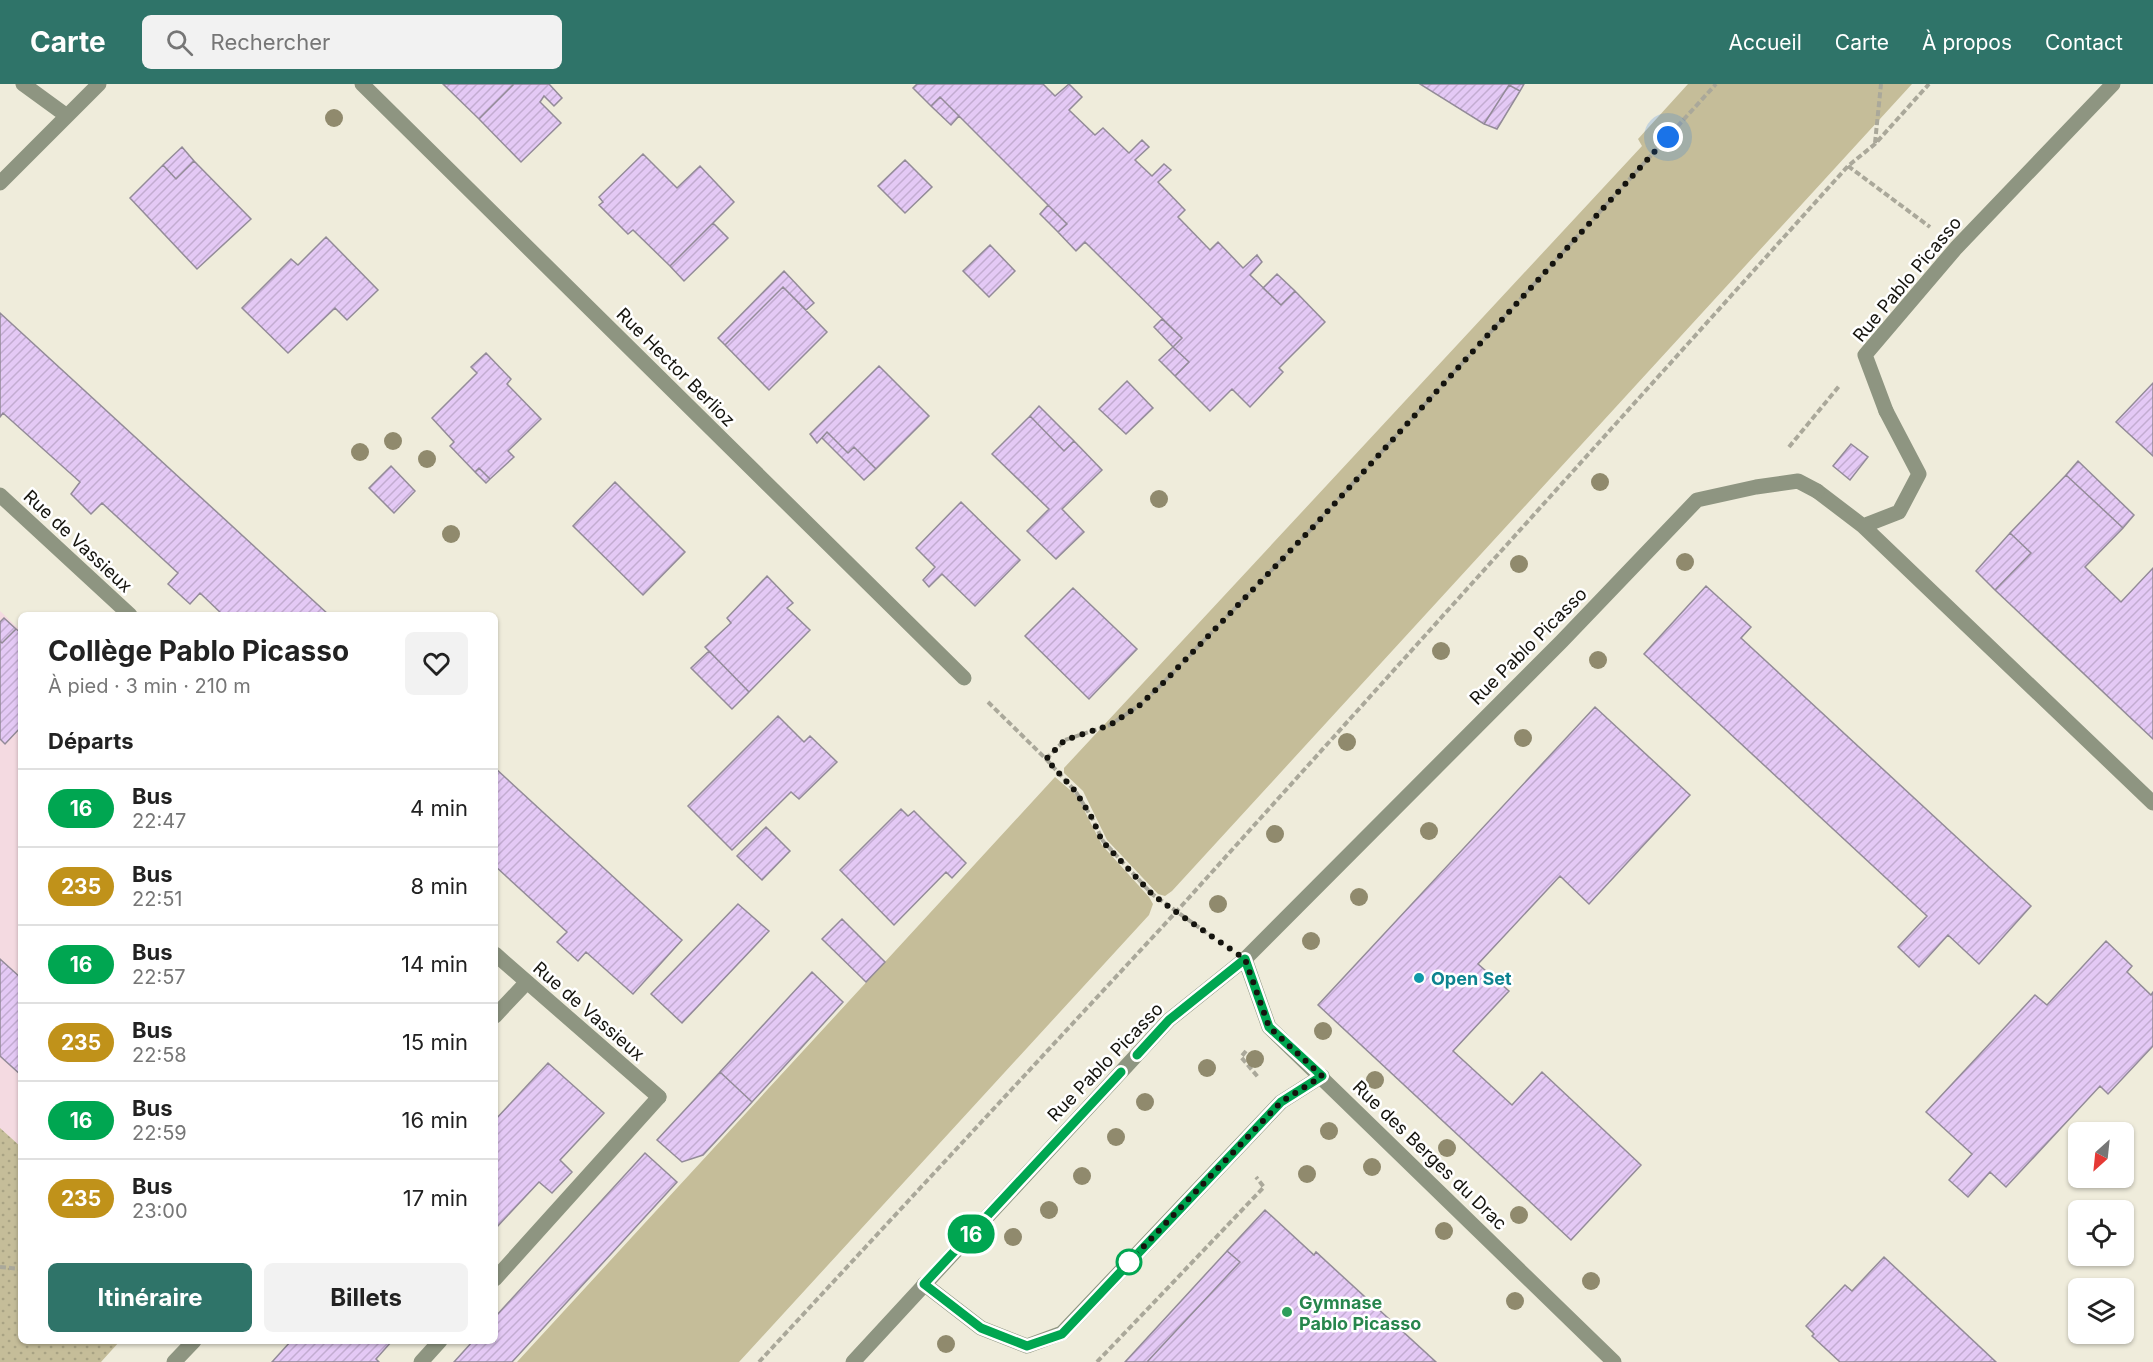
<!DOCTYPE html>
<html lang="fr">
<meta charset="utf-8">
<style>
body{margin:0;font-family:Inter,sans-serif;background:#f2f2f2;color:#222;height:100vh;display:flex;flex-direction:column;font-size:22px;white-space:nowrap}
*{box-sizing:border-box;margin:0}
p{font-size:20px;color:#767676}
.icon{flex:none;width:33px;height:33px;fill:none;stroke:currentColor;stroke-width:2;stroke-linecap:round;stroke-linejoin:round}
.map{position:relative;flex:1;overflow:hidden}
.side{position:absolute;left:18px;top:528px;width:480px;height:732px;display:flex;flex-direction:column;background:#fff;border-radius:9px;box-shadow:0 2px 4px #0004}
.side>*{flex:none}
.badge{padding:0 12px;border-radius:20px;font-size:21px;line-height:39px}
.needle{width:39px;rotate:207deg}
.tools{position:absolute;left:2068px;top:1038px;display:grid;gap:12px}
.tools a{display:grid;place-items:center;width:66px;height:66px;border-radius:9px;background:#fff;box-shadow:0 2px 4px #0004;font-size:30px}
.you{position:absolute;width:30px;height:30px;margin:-15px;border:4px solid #fff;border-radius:50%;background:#1a73e8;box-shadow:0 0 0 9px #1a73e833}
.map>.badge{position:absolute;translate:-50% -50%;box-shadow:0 0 0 3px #fff}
h2{padding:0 30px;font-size:22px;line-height:54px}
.round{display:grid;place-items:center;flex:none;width:63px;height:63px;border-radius:9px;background:#f2f2f2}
.headline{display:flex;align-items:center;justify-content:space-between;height:102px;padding:0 30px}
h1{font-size:28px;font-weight:700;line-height:45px}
.cta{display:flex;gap:12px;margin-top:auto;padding:12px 30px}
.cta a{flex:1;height:69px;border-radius:9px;background:#2f7469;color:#fff;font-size:24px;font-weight:700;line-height:69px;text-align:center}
.cta a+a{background:#f2f2f2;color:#222}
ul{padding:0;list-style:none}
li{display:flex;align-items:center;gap:18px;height:78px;padding:0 30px;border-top:2px solid #e0e0e0}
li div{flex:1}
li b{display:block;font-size:22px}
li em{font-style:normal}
li .badge{min-width:66px;font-weight:700;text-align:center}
header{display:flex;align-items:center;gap:36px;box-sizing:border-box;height:84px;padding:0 30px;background:#2f7469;color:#fff}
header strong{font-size:28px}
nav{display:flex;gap:33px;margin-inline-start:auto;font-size:21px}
.search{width:420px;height:54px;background:#f2f2f2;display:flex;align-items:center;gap:15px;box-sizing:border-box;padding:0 21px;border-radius:9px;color:#767676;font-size:22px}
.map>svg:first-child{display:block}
.education{fill:#f4dae1}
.green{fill:#c5bd99}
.park{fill:url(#park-dots)}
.building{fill:url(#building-hatch);stroke:#938b98;stroke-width:1.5}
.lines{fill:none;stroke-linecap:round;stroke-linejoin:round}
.path{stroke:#aaa89a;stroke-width:4;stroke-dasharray:6 3;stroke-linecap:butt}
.service{stroke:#8e9581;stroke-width:15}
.minor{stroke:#8e9581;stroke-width:15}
.tree{fill:#908a6d}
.line-casing{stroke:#fff;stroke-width:14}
.line{stroke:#00a651;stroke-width:9}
.walk{stroke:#15140e;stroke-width:6;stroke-dasharray:0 10.8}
.culture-dot{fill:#0f9aa8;stroke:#fff;stroke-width:2}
.stop-dot{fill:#fff;stroke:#00a651;stroke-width:3}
.leisure-dot{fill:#2e9e5b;stroke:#fff;stroke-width:2}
.labels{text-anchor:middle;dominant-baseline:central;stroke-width:5;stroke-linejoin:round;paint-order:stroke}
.street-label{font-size:18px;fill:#15140e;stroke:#fff}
.culture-label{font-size:18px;font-weight:bold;fill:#0d838f;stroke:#fff;text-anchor:start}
.leisure-label{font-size:18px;font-weight:bold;fill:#27864d;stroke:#fff;text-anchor:start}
</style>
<header>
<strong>Carte</strong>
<div class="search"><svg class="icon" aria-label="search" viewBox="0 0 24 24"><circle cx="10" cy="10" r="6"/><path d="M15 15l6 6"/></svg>Rechercher</div>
<nav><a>Accueil</a><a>Carte</a><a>À propos</a><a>Contact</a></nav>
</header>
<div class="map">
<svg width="2153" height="1278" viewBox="0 0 2153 1278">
<defs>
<pattern id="park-dots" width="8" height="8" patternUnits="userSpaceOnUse" patternTransform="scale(1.5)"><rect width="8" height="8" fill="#c5bd99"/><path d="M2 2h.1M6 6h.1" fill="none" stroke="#a8a283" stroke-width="1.8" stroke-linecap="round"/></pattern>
<pattern id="building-hatch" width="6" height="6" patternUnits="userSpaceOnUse" patternTransform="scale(1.5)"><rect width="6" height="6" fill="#e4c9f5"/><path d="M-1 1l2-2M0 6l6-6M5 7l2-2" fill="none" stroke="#c3acd1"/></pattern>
</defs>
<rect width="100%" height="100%" fill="#efecdb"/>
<!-- education -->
<path class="education" d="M0,527L21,547V1063L0,1044Z"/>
<!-- green -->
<path class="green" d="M1688,0H1912L1172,807L1165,812L1158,810L1107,756L1083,707L1064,689V684L1642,62L1638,55Z
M1055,693L1077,712L1102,761L1149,813L1153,820L1149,831L739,1278H517Z"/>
<!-- park -->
<path class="park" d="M0,1044L21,1063V1257H120L101,1278H0Z"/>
<!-- building -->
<path class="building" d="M443,0H514L479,35Z
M514,0H549L562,14L554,22L544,12L540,18L561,39L521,78L479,35Z
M917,0H1043L1055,12L1069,0L1082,13L1069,26L1095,51L1103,44L1129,69L1142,56L1149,63L1135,76L1152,92L1164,80L1171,86L1158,98L1185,126L1178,133L1210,166L1218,158L1243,184L1257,171L1262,178L1250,191L1281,221L1295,207L1325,238L1279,284L1283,288L1250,323L1232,305L1210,327L1175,292L1189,278L1173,263L1182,254L1085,158L1076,167L1058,148L1067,140L940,13L931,22L913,4Z
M1420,0H1524L1520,7L1509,1L1484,40Z
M1509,1L1520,7L1497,45L1484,40Z
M940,13L959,32L951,41L931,22Z
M182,63L194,77L176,95L163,81Z
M643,70L677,104L700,82L734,118L670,182L633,146L628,150L599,121L603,118L599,113Z
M905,76L932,103L905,129L878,102Z
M194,77L251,135L197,185L130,114L163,81L176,95Z
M1048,121L1067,140L1058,148L1040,130Z
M713,139L728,154L684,197L670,182Z
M326,153L378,206L347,236L335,224L288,269L242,224L291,175L298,181Z
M990,161L1015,187L989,213L963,187Z
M784,187L814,219L806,226L783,203L725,261L718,254Z
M1277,190L1295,207L1281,221L1263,204Z
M783,203L827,248L769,306L725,261Z
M0,229L329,531H223L200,509L190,520L168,500L178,489L102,419L91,430L71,410L80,398L3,329L0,333Z
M1162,235L1182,254L1173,263L1154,243Z
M1173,263L1189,278L1175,292L1159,276Z
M486,269L511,295L507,300L541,335L508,367L514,373L490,395L479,384L475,388L450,362L454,358L432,334L477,289L471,283Z
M879,282L929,332L876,385L854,363L848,369L827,348L817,359L810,350Z
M1127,297L1153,324L1126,350L1099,325Z
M2153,299V372L2116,338Z
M1039,322L1074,357L1064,367L1030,332Z
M1030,332L1064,367L1074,357L1102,386L1062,425L1084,448L1056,475L1027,447L1049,425L992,370Z
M827,348L848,369L854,363L876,385L864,396L822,354Z
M1851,360L1868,373L1850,396L1833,382Z
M2078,377L2134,431L2123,444L2066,391Z
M391,382L415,407L394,429L369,404Z
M479,384L490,395L486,399L475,388Z
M2066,391L2123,444L2085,483L2121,518L2153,484V655L1995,506L2031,469L2010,449Z
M615,398L685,468L643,511L573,442Z
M961,418L1020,476L975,522L942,490L929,503L923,496L935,483L916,464Z
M2010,449L2031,469L1995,506L1976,487Z
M767,492L793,519L787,524L810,546L749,608L705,563L731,539L727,534Z
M1706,502L1751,543L1741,554L2031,822L1979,880L1948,851L1919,883L1898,863L1927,832L1644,570Z
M1073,504L1137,565L1089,615L1025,552Z
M4,534L16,545L2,559L0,557V538Z
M16,545L21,549V643L5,660L0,655V557L2,559Z
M709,567L749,608L732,625L691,584Z
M1595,623L1690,711L1589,820L1560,792L1478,880L1509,907L1453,967L1512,1021L1542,988L1641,1081L1571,1156L1318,921Z
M778,632L804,658L810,652L837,678L799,715L791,708L732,766L688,722Z
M495,684L682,856L633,910L586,868L578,877L557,858L567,848L495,782Z
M901,725L908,732L914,727L966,779L952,794L946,788L894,841L840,786Z
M766,743L790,767L762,796L737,772Z
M738,820L769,847L682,939L651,910Z
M842,835L885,878L866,898L822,855Z
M2106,857L2132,882L2127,888L2151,911L2153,908V962L2108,1010L2100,1002L2006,1103L1990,1088L1968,1113L1949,1096L1972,1070L1926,1028L2035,911L2047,921Z
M0,875L21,894V991L0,972Z
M812,888L843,918L752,1018L720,988Z
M548,979L604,1029L560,1076L572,1088L552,1109L539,1098L495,1145V1036Z
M720,988L752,1018L703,1071L682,1078L657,1056Z
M645,1069L677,1098L512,1278H454L473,1257H495V1233Z
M1265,1126L1314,1171L1316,1168L1436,1278H1147L1240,1178L1227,1167Z
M1227,1167L1240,1178L1147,1278H1125Z
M1884,1173L1996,1278H1840L1812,1252L1814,1250L1806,1242L1845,1201L1852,1207Z
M291,1257H392L376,1275L379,1278H272Z"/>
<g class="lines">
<!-- path -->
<path class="path" d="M1875,59L1881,0
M1848,82L1930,143
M1789,363L1840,301
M988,618L1046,675L1076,708L1092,734L1103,757L1152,810L1214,854
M1046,675L1065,656L1110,641L1140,621L1164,598L1316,440L1716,0
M1246,967L1241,973L1258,993
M0,1183L21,1185
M759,1278L1176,828L1848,82L1875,60L1929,0
M1097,1278L1264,1103L1256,1093"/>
<!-- service -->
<path class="service" d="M1817,407L1863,442L1899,428L1919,390L1886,327
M1863,442L2153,719
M495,1195L659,1013
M924,1200L981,1244L1027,1262L1062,1249L1281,1018L1322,992
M421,1278L440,1257"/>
<!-- minor -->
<path class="minor" d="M23,0L67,32
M362,0L964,594
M0,99L99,0
M1886,327L1865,271L1956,164L2113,0
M0,411L130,531
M495,870L659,1013
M1245,875L1269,943L1614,1278
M495,932L526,899
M174,1278L194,1257
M853,1278L1169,936L1245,875L1562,557L1697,416L1756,403L1798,397L1817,407"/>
</g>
<!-- trees -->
<g class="tree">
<circle cx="334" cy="34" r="9"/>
<circle cx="393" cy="357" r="9"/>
<circle cx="360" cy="368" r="9"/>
<circle cx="427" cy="375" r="9"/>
<circle cx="1600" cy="398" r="9"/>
<circle cx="1159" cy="415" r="9"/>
<circle cx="451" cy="450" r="9"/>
<circle cx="1685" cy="478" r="9"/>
<circle cx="1519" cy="480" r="9"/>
<circle cx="1441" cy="567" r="9"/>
<circle cx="1598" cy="576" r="9"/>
<circle cx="1523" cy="654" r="9"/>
<circle cx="1347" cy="658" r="9"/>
<circle cx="1429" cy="747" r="9"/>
<circle cx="1275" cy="750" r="9"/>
<circle cx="1359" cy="813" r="9"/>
<circle cx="1218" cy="820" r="9"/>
<circle cx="1311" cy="857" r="9"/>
<circle cx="1323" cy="947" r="9"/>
<circle cx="1255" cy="975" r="9"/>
<circle cx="1207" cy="984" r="9"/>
<circle cx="1375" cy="996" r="9"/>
<circle cx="1145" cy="1018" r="9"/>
<circle cx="1329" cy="1047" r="9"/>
<circle cx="1116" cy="1053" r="9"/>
<circle cx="1447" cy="1064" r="9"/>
<circle cx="1372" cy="1083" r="9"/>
<circle cx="1307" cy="1090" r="9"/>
<circle cx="1082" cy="1092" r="9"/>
<circle cx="1049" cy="1126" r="9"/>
<circle cx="1519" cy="1131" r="9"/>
<circle cx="1444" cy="1147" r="9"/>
<circle cx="1013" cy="1153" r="9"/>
<circle cx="1591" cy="1197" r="9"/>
<circle cx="1515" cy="1217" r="9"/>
<circle cx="946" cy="1260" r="9"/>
</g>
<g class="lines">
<!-- line casing -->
<g class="line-casing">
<path id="line" d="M1121,988L924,1200L981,1244L1027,1262L1062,1250L1281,1018L1322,992L1269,943L1245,875L1169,936L1137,971"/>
</g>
<!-- line -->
<use href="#line" class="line"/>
<!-- walk -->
<path class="walk" d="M1129,1178L1281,1018L1322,992L1269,943L1245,875L1176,828L1152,810L1102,757L1092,734L1076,708L1046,675L1065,656L1110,641L1140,621L1164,598L1316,440L1668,53"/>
</g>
<!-- markers -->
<circle class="culture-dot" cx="1419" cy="894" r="6"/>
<circle class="stop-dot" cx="1129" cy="1178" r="12"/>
<circle class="leisure-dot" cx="1287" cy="1228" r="6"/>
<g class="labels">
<!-- street labels -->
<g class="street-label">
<text transform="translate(1907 195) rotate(-50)">Rue Pablo Picasso</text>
<text transform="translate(676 283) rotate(45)">Rue Hector Berlioz</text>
<text transform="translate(78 457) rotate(43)">Rue de Vassieux</text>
<text transform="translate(1528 562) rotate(-45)">Rue Pablo Picasso</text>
<text transform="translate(589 927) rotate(41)">Rue de Vassieux</text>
<text transform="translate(1105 978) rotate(-46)">Rue Pablo Picasso</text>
<text transform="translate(1430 1071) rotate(44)">Rue des Berges du Drac</text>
</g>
<!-- culture labels -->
<g class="culture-label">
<text x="1431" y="894">Open Set</text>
</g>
<!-- leisure labels -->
<g class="leisure-label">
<text x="1299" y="1218">Gymnase<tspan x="1299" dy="21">Pablo Picasso</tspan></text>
</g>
</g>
</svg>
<div class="tools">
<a><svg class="needle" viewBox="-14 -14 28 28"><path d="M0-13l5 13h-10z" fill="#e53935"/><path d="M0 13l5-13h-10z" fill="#767676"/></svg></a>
<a><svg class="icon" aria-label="locate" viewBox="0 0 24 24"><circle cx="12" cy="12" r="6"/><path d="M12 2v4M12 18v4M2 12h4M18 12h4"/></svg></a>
<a><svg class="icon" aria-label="layers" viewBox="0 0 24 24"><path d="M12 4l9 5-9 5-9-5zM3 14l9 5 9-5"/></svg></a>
</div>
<div class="you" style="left:1668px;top:53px"></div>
<b class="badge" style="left:971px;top:1150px;background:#00a651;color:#fff">16</b>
<section class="side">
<div class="headline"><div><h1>Collège Pablo Picasso</h1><p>À pied · 3 min · 210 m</p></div><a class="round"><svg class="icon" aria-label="heart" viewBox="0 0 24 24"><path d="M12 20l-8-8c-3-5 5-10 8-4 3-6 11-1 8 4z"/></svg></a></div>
<h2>Départs</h2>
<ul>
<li><span class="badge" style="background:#00a651;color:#fff">16</span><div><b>Bus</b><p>22:47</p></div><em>4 min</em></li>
<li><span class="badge" style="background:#c0921a;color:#fff">235</span><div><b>Bus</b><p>22:51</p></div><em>8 min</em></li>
<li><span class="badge" style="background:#00a651;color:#fff">16</span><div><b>Bus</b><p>22:57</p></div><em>14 min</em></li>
<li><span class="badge" style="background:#c0921a;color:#fff">235</span><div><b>Bus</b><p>22:58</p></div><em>15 min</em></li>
<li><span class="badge" style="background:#00a651;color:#fff">16</span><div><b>Bus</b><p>22:59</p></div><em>16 min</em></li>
<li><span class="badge" style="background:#c0921a;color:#fff">235</span><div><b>Bus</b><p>23:00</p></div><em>17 min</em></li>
</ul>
<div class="cta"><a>Itinéraire</a><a>Billets</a></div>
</section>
</div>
